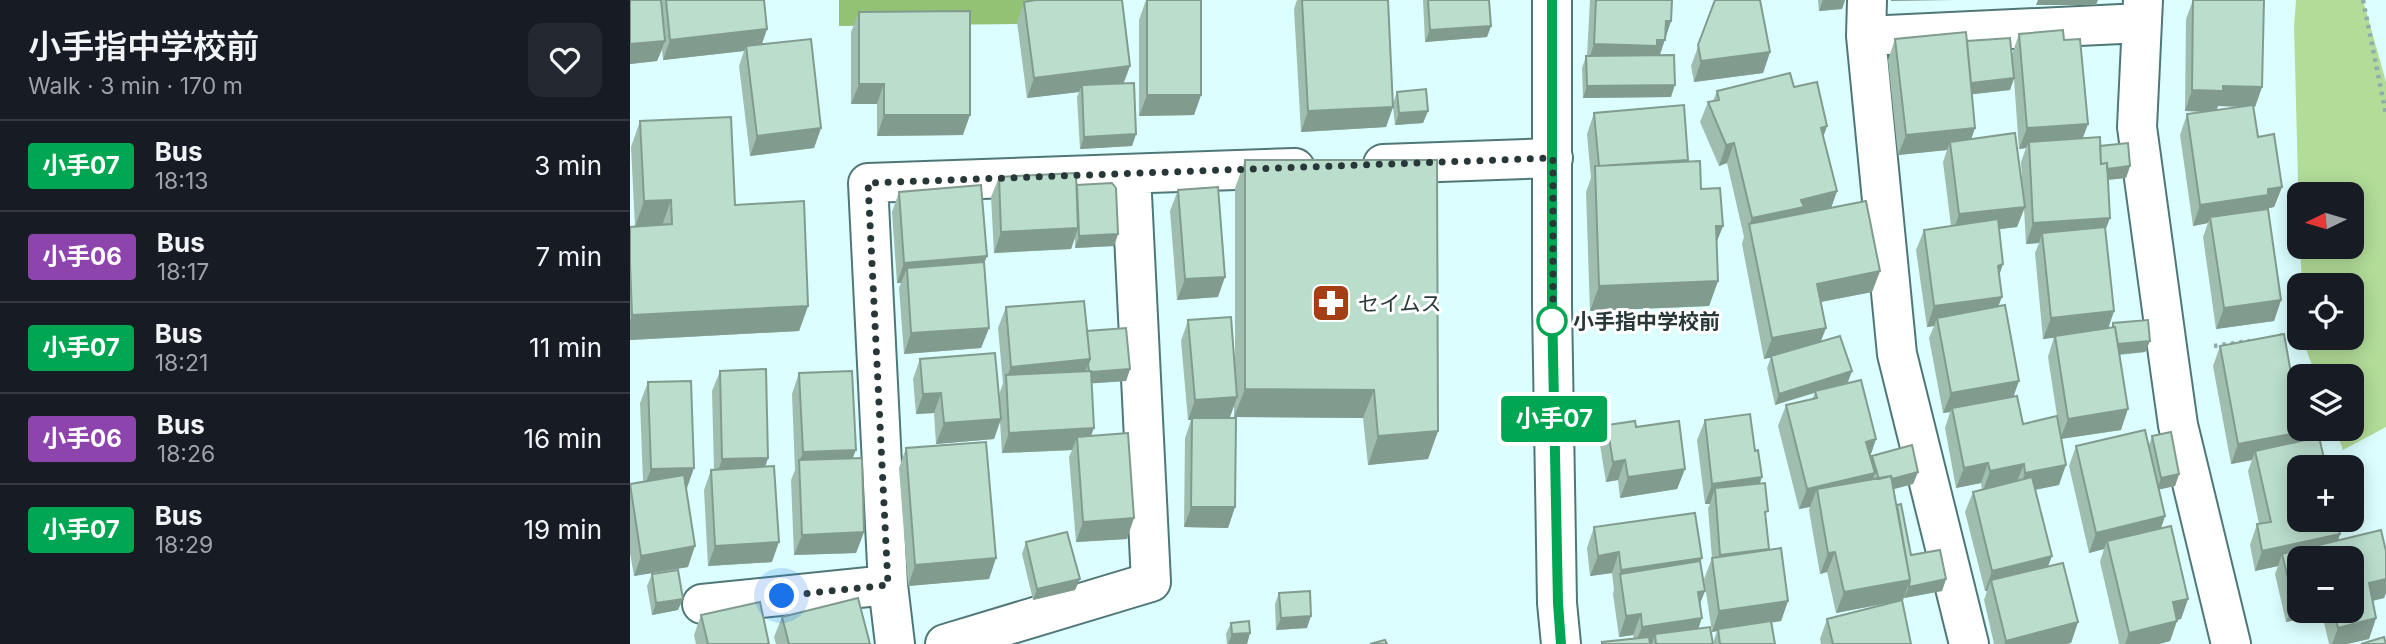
<!DOCTYPE html>
<meta charset="utf-8">
<style>
body{margin:0;font-family:Inter,"Noto Sans JP",sans-serif;background:#242831;color:#f1f3f6;height:100vh;display:flex;flex-direction:column;font-size:26px;white-space:nowrap}
*{box-sizing:border-box;margin:0}
p{font-size:23px;color:#9ea1a6}
.icon{flex:none;width:38px;height:38px;fill:none;stroke:currentColor;stroke-width:2;stroke-linecap:round;stroke-linejoin:round}
.map{position:relative;flex:1;overflow:hidden}
.panel{display:flex;flex-direction:column;background:#171b24;width:630px}
.panel>*{flex:none}
.badge{padding:0 14px;border-radius:5px;font-size:24px;line-height:46px}
.needle{width:46px;rotate:265deg}
.fabs{position:absolute;left:1657px;top:182px;display:grid;gap:14px}
.fabs a{display:grid;place-items:center;width:77px;height:77px;border-radius:14px;background:#171b24;box-shadow:0 4px 18px #0003;font-size:35px}
.you{position:absolute;width:35px;height:35px;margin:-18px;border:5px solid #fff;border-radius:50%;background:#1a73e8;box-shadow:0 0 0 10px #1a73e833}
.map>.badge{position:absolute;translate:-50% -50%;box-shadow:0 0 0 4px #fff}
.round{display:grid;place-items:center;flex:none;width:74px;height:74px;border-radius:14px;background:#242831}
.summary{display:flex;align-items:center;justify-content:space-between;height:119px;padding:0 28px}
h1{font-size:33px;font-weight:600;line-height:52px}
ul{padding:0;list-style:none}
li{display:flex;align-items:center;gap:21px;height:91px;padding:0 28px;border-top:2px solid #363941}
li div{flex:1}
li b{display:block;font-size:26px}
li em{font-style:normal}
li .badge{min-width:77px;font-weight:700;text-align:center}
main{display:flex;flex:1;min-height:0}
.map>svg:first-child{display:block}
.green{fill:#b2dc98}
.forest{fill:#94c275}
.lines{fill:none;stroke-linecap:round;stroke-linejoin:round}
.minor-casing{stroke:#507777;stroke-width:42}
.secondary-casing{stroke:#507777;stroke-width:42}
.path{stroke:#92acac;stroke-width:4.5;stroke-dasharray:3.5 5;stroke-linecap:butt}
.minor{stroke:#fff;stroke-width:38}
.secondary{stroke:#fff;stroke-width:38}
.wall{fill:#a0beaf;fill-rule:evenodd}
.shaded-wall{fill:#829b8f}
.building{fill:#baddcc;stroke:#829b8f;stroke-width:2}
.line-casing{stroke:#fff;stroke-width:16}
.line{stroke:#00a651;stroke-width:10}
.walk{stroke:#283838;stroke-width:7;stroke-dasharray:0 12.6}
.stop-dot{fill:#fff;stroke:#00a651;stroke-width:3.5}
.labels{text-anchor:middle;dominant-baseline:central;stroke-width:6;stroke-linejoin:round;paint-order:stroke}
.poi-label{font-size:21px;fill:#283838;stroke:#fff;text-anchor:start}
.stop-label{font-size:21px;font-weight:bold;fill:#283838;stroke:#fff;text-anchor:start}
</style>
<main>
<section class="panel">
<div class="summary"><div><h1>小手指中学校前</h1><p>Walk · 3 min · 170 m</p></div><a class="round"><svg class="icon" aria-label="heart" viewBox="0 0 24 24"><path d="M12 20l-8-8c-3-5 5-10 8-4 3-6 11-1 8 4z"/></svg></a></div>
<ul>
<li><span class="badge" style="background:#00a651;color:#fff">小手07</span><div><b>Bus</b><p>18:13</p></div><em>3 min</em></li>
<li><span class="badge" style="background:#8e44ad;color:#fff">小手06</span><div><b>Bus</b><p>18:17</p></div><em>7 min</em></li>
<li><span class="badge" style="background:#00a651;color:#fff">小手07</span><div><b>Bus</b><p>18:21</p></div><em>11 min</em></li>
<li><span class="badge" style="background:#8e44ad;color:#fff">小手06</span><div><b>Bus</b><p>18:26</p></div><em>16 min</em></li>
<li><span class="badge" style="background:#00a651;color:#fff">小手07</span><div><b>Bus</b><p>18:29</p></div><em>19 min</em></li>
</ul>
</section>
<div class="map">
<svg width="1756" height="644" viewBox="0 0 1756 644">
<rect width="100%" height="100%" fill="#dcfefe"/>
<!-- green -->
<path class="green" d="M1666,0H1733L1756,82V427L1713,450L1705,429H1722V376H1686L1672,338H1722V285H1672L1670,247H1722V194H1670L1669,218L1664,26Z"/>
<!-- forest -->
<path class="forest" d="M209,0H469V23L209,26Z"/>
<g class="lines">
<!-- minor casing -->
<g class="minor-casing">
<path id="minor" d="M1237,0L1236,36L1267,354L1339,644
M1513,0L1507,127L1538,354L1548,425L1601,644
M1236,36L1512,23
M753,164L923,158
M258,585L265,644
M72,604L258,585L238,183L665,168
M315,644L521,582L501,174"/>
</g>
<!-- secondary casing -->
<g class="secondary-casing">
<path id="secondary" d="M922,0V304L927,603L931,644"/>
</g>
<!-- path -->
<path class="path" d="M1733,0L1756,114
M1650,336L1670,333
M1584,346L1620,341"/>
<!-- minor -->
<use href="#minor" class="minor"/>
<!-- secondary -->
<use href="#secondary" class="secondary"/>
</g>
<!-- wall -->
<path class="wall" d="M0,0H134L137,29L132,44L191,128L184,148L120,156L109,66L114,51L33,60L32,50L27,61L0,64Z
M516,0L571,95L564,115L509,116V20Z
M667,0H758L763,103L767,92L798,111L793,123L765,125L763,107L756,127L671,132L664,9Z
M793,0H859L861,26L857,37L795,42Z
M960,0H1042L1041,21L1030,55L1041,97L953,98L952,68L956,56H957Z
M1085,0L1140,52L1133,73L1064,82L1061,66Z
M1188,0H1215L1212,9L1189,11Z
M1563,0H1634L1632,87L1625,107H1623L1628,137L1652,187L1644,207L1633,210L1651,300L1644,321L1586,329L1573,237L1578,223L1563,226L1550,135L1557,114L1578,112L1555,111L1556,19ZM1588,106L1612,107L1586,110Z
M394,2L500,66L494,83L506,134L502,146L450,149L447,97L449,92L397,98L387,22Z
M229,12L333,135L247,136V104H221V32Z
M1389,34L1434,40L1458,124L1453,138L1470,146L1500,166L1496,178L1477,180L1480,218L1475,230L1484,311L1478,328L1482,327L1483,323L1520,341L1515,352L1490,355L1491,430L1431,439L1429,485L1405,490L1418,566L1448,622L1441,643L1436,644H1364L1354,600L1357,591H1355L1335,512L1343,492L1352,490L1351,483L1326,488L1315,428L1320,412L1313,413L1299,338L1304,326L1297,327L1286,250L1294,230L1321,226L1313,162L1317,150L1268,155L1258,60L1265,39L1337,41L1384,76L1382,54ZM1384,79L1389,149L1396,148L1391,162L1393,197L1341,139L1345,128L1342,94L1380,90ZM1394,208L1396,244L1409,243L1405,253L1413,339L1424,337L1418,357L1427,416L1393,424L1383,396L1368,307L1369,229L1387,227Z
M1164,87L1197,126L1193,137L1207,191L1201,208L1250,271L1242,292L1191,302L1196,328L1191,341L1218,382L1205,386L1246,439L1240,456L1241,458L1242,456L1288,472L1283,484L1264,489L1266,505L1281,555L1316,579L1312,591L1274,598V596L1273,600L1206,613L1197,572L1190,574L1179,510L1180,507L1169,509L1148,426L1156,405L1182,399L1185,393L1145,405L1137,368L1141,357L1134,359L1112,244L1114,237L1097,163L1089,166L1070,122L1078,102L1083,101L1087,91Z
M964,113L1058,160V162L1071,189L1093,226L1086,243L1088,281L1079,306L960,311L956,192L961,178L957,134Z
M10,121L105,205L178,306L169,331L0,340V227L5,226L1,147Z
M615,160L808,431L798,459L738,465L733,418L604,417V405L600,417L588,418L605,507L598,528L554,527L555,438L561,420H558L551,341L558,320L605,362V188Z
M369,177L447,185L488,234L484,246L445,248V238L441,249L364,253L361,197Z
M548,190L588,297L547,300L540,211Z
M269,192L354,264L359,328L351,348L274,354L269,288L271,283H267L262,212Z
M376,307L457,331L500,369L496,381L461,383V435L497,539L446,542L439,457L442,450L372,453L370,421L364,439L306,444L304,413L286,414L283,379L290,359L369,395L373,383L368,328Z
M1590,346L1664,390L1681,430L1678,440L1710,534L1708,541L1756,551V593L1754,598L1743,601L1746,618L1739,639L1717,644H1699L1692,614L1656,622L1645,574L1648,566L1625,571L1620,545L1627,524H1629L1618,471L1622,460L1601,464L1583,366ZM1722,558V611H1670Z
M90,371L138,458L135,467L142,562L78,566L74,490L81,470H84L82,391Z
M169,373L223,459L234,532L226,553L164,555L161,480L165,470L162,394Z
M18,382L57,488L58,567L4,576L0,553V484L13,481L10,403Z
M1075,420L1130,483L1136,517L1139,550L1158,601L1151,621L1141,622L1145,644H971L972,642L1004,639L1003,635L989,637L983,594L984,590L982,573L960,576L957,548L964,527L1070,562L1075,591L1070,603L1068,629L1083,643L1087,631L1082,632L1074,579L1082,558L1078,508L1080,504H1075L1067,440Z
M977,425L1006,427L1055,469L1047,489L990,498L988,480L976,482L970,445Z
M1522,436L1549,474L1545,486L1529,489L1535,516L1531,528L1558,599L1551,619L1547,620L1540,641L1529,644H1489L1470,562L1474,549L1459,553L1439,466L1446,446L1519,445Z
M276,448L366,558L359,579L278,586L269,468Z
M396,542L450,579L445,590L403,600L392,554Z
M22,574L48,610L22,615L17,586Z
M649,593L677,628L646,630L645,604Z
M71,615L139,644H66L64,635Z
M152,617L240,644H146L144,637Z
M1197,619L1281,644H1191L1190,639Z
M601,623L620,633L617,644H597L596,634Z"/>
<!-- shaded-wall -->
<path class="shaded-wall" d="M1193,0H1215L1212,9L1189,11Z
M1261,0H1325L1261,1Z
M1408,0H1468L1466,5H1406Z
M1036,21H1041L1028,60L957,65L964,44Z
M861,26L857,37L795,42L800,30Z
M137,29L130,49L116,46L114,51L33,60L40,40Z
M35,41L27,61L0,64V44Z
M1140,52L1133,73L1064,82L1071,61Z
M500,66L492,86L452,85L449,92L397,98L404,78Z
M1384,78L1380,90L1336,95L1340,83Z
M229,84H254L247,104H221Z
M1045,85L1041,97L953,98L957,86Z
M1593,86L1632,87L1625,107L1588,106L1586,112L1555,111L1562,90Z
M517,95H571L564,115L509,116Z
M763,107L756,127L671,132L678,111Z
M798,111L793,123L765,125L769,113Z
M254,115H340L333,135L247,136Z
M1458,124L1450,144L1399,142L1396,148L1389,149L1397,128Z
M1197,126L1190,146L1191,128Z
M191,128L184,148L120,156L127,136Z
M1345,128L1338,148L1320,142L1317,150L1268,155L1276,135Z
M506,134L502,146L450,149L454,137Z
M1104,143L1097,163L1089,166L1096,145Z
M1500,166L1496,178L1465,181L1470,169Z
M1652,187L1644,207L1633,209L1631,215L1580,217L1578,223L1563,226L1570,205L1638,189Z
M1207,191L1200,211L1119,226L1122,218L1171,200Z
M41,200L32,226L5,227L14,201Z
M1395,207L1387,227L1322,235L1329,214Z
M1480,218L1472,239L1412,233L1409,243L1396,244L1403,223Z
M1086,226H1093L1083,251Z
M448,228L441,249L364,253L371,232Z
M488,234L484,246L445,248L449,236Z
M357,256L349,276L277,268L271,283H267L274,263Z
M1373,264L1366,285L1368,266Z
M1250,271L1242,292L1180,304L1187,284Z
M595,277L588,297L547,300L555,279Z
M1088,281L1079,306L960,311L969,286Z
M1372,297L1364,317L1307,318L1304,326L1297,327L1304,306Z
M1651,300L1644,321L1586,329L1594,308Z
M178,306L169,331L0,340V321L2,315Z
M1484,311L1477,332L1413,339L1421,318Z
M359,328L351,348L274,354L281,333Z
M1196,328L1188,348L1134,359L1142,338Z
M1520,341L1515,352L1481,355L1485,344Z
M460,359L452,379H376L381,367Z
M500,369L496,381L454,384L459,372Z
M1222,371L1218,382L1145,405L1149,394Z
M1389,381L1382,401L1322,408L1320,412L1313,413L1321,393Z
M615,389L744,390L733,418L604,417Z
M311,393L304,413L286,414L293,394Z
M607,397L600,417L558,420L565,400Z
M1498,409L1491,430L1430,439L1438,419Z
M371,419L364,439L306,444L314,423Z
M464,428L456,449L447,437L442,450L372,453L379,433Z
M1681,430L1674,450L1625,451L1622,460L1601,464L1608,444Z
M808,431L798,459L738,465L748,436Z
M1246,439L1239,460L1236,442Z
M226,450L218,470L169,463L173,452Z
M138,458L131,479L85,480L92,459Z
M995,460L988,480L976,482L983,462Z
M1358,463L1351,483L1326,488L1334,468Z
M1394,464L1386,484L1353,491L1360,471Z
M1436,465L1429,485L1388,493L1395,473Z
M64,468L57,488L13,490L21,469Z
M1055,469L1047,489L990,498L998,477Z
M1288,472L1283,484L1245,494L1250,482Z
M1245,473L1237,493L1187,489L1180,507L1169,509L1177,489Z
M1549,474L1545,486L1527,490L1531,478Z
M1132,477L1125,498L1085,488L1080,504H1075L1082,484Z
M561,507H605L598,528L554,527Z
M1535,516L1528,537L1477,541L1474,549L1459,553L1466,533Z
M504,518L497,539L446,542L453,522Z
M234,532L226,553L164,555L172,535Z
M1710,534L1703,554H1652L1648,566L1625,571L1632,551Z
M149,542L142,562L78,566L85,546Z
M65,546L58,567L4,576L11,556Z
M1139,549L1132,569L1084,573L1090,555Z
M989,552L982,573L960,576L968,556Z
M1205,552L1197,572L1190,574L1198,553Z
M1422,556L1414,577L1361,580L1357,591H1355L1362,571Z
M366,558L359,579L278,586L285,565Z
M1072,558L1064,579L990,574L991,570Z
M450,579L445,590L403,600L407,589Z
M1316,579L1312,591L1274,598L1279,587Z
M1756,579V593L1754,598L1731,603L1739,583Z
M1280,580L1273,600L1206,613L1214,592Z
M1075,591L1067,611L1068,592Z
M53,599L48,610L22,615L26,603Z
M1558,599L1551,619L1536,623L1543,602Z
M1158,601L1151,621L1082,632L1089,611Z
M1670,601V611H1693L1692,614L1656,622L1664,602Z
M1011,614L1003,635L989,637L996,616Z
M681,616L677,628L646,630L651,618Z
M1072,618L1065,638L1025,634L1022,644H1005L1012,627Z
M1746,618L1739,639L1717,644H1702L1708,628Z
M1547,621L1540,641L1529,644H1495L1499,633Z
M1448,622L1441,643L1436,644H1374L1376,641Z
M620,633L617,644H598L602,634Z"/>
<!-- building -->
<path class="building" d="M0,0H31L35,41L0,44Z
M36,0H134L137,29L40,40Z
M406,0H492L500,66L404,78L394,2Z
M517,0H571V95H517Z
M672,0H758L763,107L678,111Z
M798,0H859L861,26L800,30Z
M966,0H1042L1041,21H1036L1035,40H1027V46L964,44Z
M1085,0H1130L1140,52L1071,61L1068,45Z
M1563,0H1634L1632,87L1593,86V91L1562,90Z
M340,11V115H254V84H229V12Z
M1433,30L1434,40L1450,39L1458,124L1397,128L1389,34Z
M1336,32L1345,128L1276,135L1265,39Z
M1380,38L1384,78L1341,83L1337,41Z
M181,39L191,128L127,136L116,46Z
M1044,55L1045,85L957,86L956,56Z
M1160,73L1164,87L1187,82L1197,126L1191,128L1207,191L1171,200L1174,207L1122,218L1104,143L1096,145L1078,102L1089,100L1087,91Z
M504,83L506,134L454,137L452,85Z
M796,89L798,111L769,113L767,92Z
M1054,105L1058,160L969,166L964,113Z
M1623,105L1628,137L1644,134L1652,187L1638,189V195L1570,205L1557,114Z
M101,117L105,205L174,201L178,306L2,315L0,263V227L42,224L41,200L14,201L10,121Z
M1385,133L1395,207L1329,214L1320,142Z
M1470,137L1471,164L1477,163L1480,218L1403,223L1399,142Z
M1498,143L1500,166L1477,169V163L1471,164L1470,146Z
M615,160H807L808,431L748,436L744,390L615,389Z
M1070,161L1071,189L1090,188L1093,226H1086L1088,281L969,286L965,166Z
M446,173L448,228L371,232L369,177Z
M482,183L486,188L488,234L449,236L447,185Z
M351,185L357,256L274,263L269,192Z
M588,187L595,277L555,279L548,190Z
M1236,201L1250,271L1187,284L1196,328L1142,338L1119,224Z
M1638,209L1651,300L1594,308L1580,217Z
M1368,219L1373,264L1368,266L1372,297L1304,306L1294,230Z
M1475,227L1484,311L1421,318L1412,233Z
M354,262L359,328L281,333L277,268Z
M454,301L460,359L381,367L376,307Z
M1375,305L1389,381L1321,393L1307,318Z
M601,317L607,397L565,400L558,320Z
M1518,320L1520,341L1488,344L1485,327H1483V323Z
M1485,327L1498,409L1438,419L1425,336Z
M496,328L500,369L461,372V371H459L458,364L460,359L457,331Z
M1654,334L1664,390L1670,389V429H1681V430L1608,444L1590,346Z
M1210,336L1222,371L1149,394L1141,356Z
M365,353L371,419L314,423L311,393L293,394L290,359Z
M136,369L138,458L92,459L90,371Z
M222,371L226,450L173,452L169,373Z
M461,371L464,428L379,433L376,375Z
M1231,380L1246,439L1236,442L1245,473L1177,489L1156,405L1187,398L1185,391Z
M61,381L64,468L21,469L18,382Z
M1387,396L1393,424L1427,416L1436,465L1395,473L1394,464L1360,471L1358,463L1334,468L1322,408Z
M1120,414L1125,451L1128,450L1132,477L1082,484L1075,420Z
M562,418H606L605,507H561Z
M1005,421L1006,427L1049,421L1055,469L998,477L995,460L983,462L977,425Z
M1515,430L1535,516L1466,533L1446,446Z
M1541,432L1549,474L1531,478L1522,436Z
M498,433L504,518L453,522L447,437Z
M1689,437L1696,467H1670V520H1707L1710,534L1632,551L1627,524L1641,522L1625,451Z
M356,442L366,558L285,565L276,448Z
M1282,445L1288,472L1262,479L1261,476L1249,479L1242,456Z
M232,458L234,532L172,535L169,460Z
M144,466L149,542L85,546L81,470Z
M54,475L65,546L11,556L0,484Z
M1261,476L1280,580L1214,592L1205,552L1198,553L1187,489Z
M1402,477L1422,556L1362,571L1343,492Z
M1135,483L1138,511L1135,512L1139,549L1090,555L1085,488Z
M1271,504L1281,555L1310,550L1316,579L1279,587L1280,580L1267,505Z
M1065,513L1072,558L991,570L989,552L968,556L964,527Z
M1541,526L1558,599L1543,602L1547,621L1499,633L1477,541Z
M1751,530L1756,551V579L1739,583L1746,618L1708,628L1703,611H1722V558H1670V601L1664,602L1652,554Z
M437,532L450,579L407,589L396,542Z
M1151,548L1158,601L1089,611L1082,558Z
M1070,561L1075,591L1068,592L1072,618L1012,627L1011,614L996,616L990,574Z
M1433,563L1448,622L1376,641L1361,580Z
M48,570L53,599L26,603L22,574Z
M680,591L681,616L651,618L649,593Z
M228,598L240,644H159L152,617Z
M1272,600L1281,644H1203L1197,619Z
M130,602L139,644H78L71,615Z
M619,621L620,633L602,634L601,623Z
M1141,621L1145,644H1090L1088,629Z
M1080,627L1083,644H1026L1025,634Z
M1019,637L1020,644H972V642Z
M1754,637L1756,644H1731Z
M755,640L757,644H740Z"/>
<g class="lines">
<!-- line casing -->
<g class="line-casing">
<path id="line" d="M922,0V304L928,603L931,644"/>
</g>
<!-- line -->
<use href="#line" class="line"/>
<!-- walk -->
<path class="walk" d="M152,596L258,585L238,183L923,158V331L922,321"/>
</g>
<!-- icons -->
<defs>
<g id="pharmacy-square" transform="scale(2.0125)"><rect x="-9" y="-9" width="18" height="18" rx="4" fill="#a43e14" stroke="#fff"/><path d="M-2-6h4v4h4v4h-4v4h-4v-4h-4v-4h4Z" fill="#fff"/></g>
</defs>
<g fill-rule="evenodd">
<use href="#pharmacy-square" x="701" y="303"/>
</g>
<!-- markers -->
<circle class="stop-dot" cx="922" cy="321" r="14"/>
<g class="labels">
<!-- poi labels -->
<g class="poi-label">
<text x="728" y="303">セイムス</text>
</g>
<!-- stop labels -->
<g class="stop-label">
<text x="943" y="321">小手指中学校前</text>
</g>
</g>
</svg>
<div class="fabs">
<a><svg class="needle" viewBox="-14 -14 28 28"><path d="M0-13l5 13h-10z" fill="#e53935"/><path d="M0 13l5-13h-10z" fill="#9ea1a6"/></svg></a>
<a><svg class="icon" aria-label="locate" viewBox="0 0 24 24"><circle cx="12" cy="12" r="6"/><path d="M12 2v4M12 18v4M2 12h4M18 12h4"/></svg></a>
<a><svg class="icon" aria-label="layers" viewBox="0 0 24 24"><path d="M12 4l9 5-9 5-9-5zM3 14l9 5 9-5"/></svg></a>
<a>+</a>
<a>−</a>
</div>
<div class="you" style="left:152px;top:596px"></div>
<b class="badge" style="left:924px;top:419px;background:#00a651;color:#fff">小手07</b>
</div>
</main>
